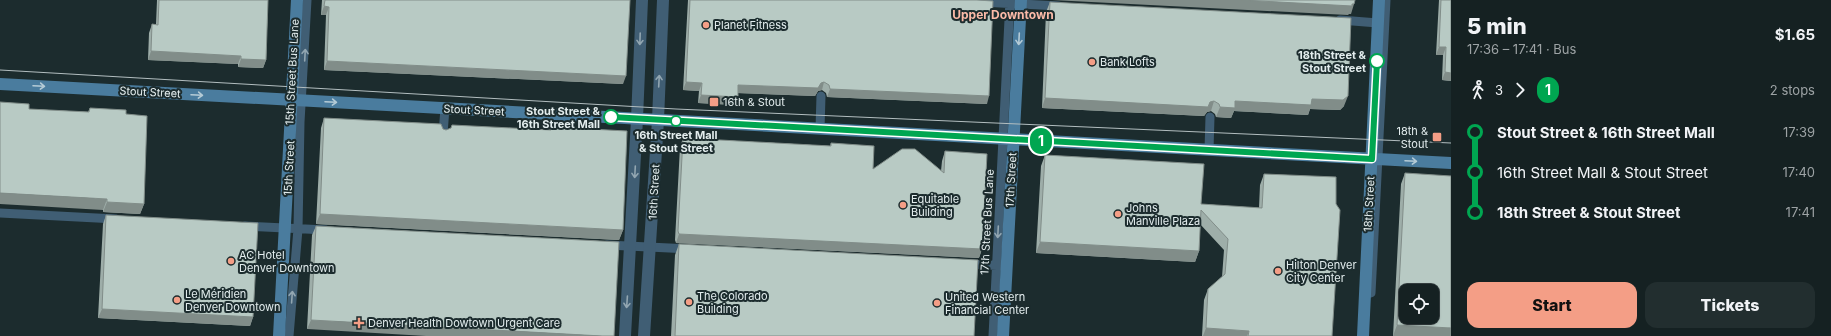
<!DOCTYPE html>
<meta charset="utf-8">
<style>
body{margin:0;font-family:Inter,sans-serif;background:#222e2f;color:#f1f3f6;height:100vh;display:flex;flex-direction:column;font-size:15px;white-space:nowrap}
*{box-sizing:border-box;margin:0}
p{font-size:13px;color:#9da3a5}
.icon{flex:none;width:22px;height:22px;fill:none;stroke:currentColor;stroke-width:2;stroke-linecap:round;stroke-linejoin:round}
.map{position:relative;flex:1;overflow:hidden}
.details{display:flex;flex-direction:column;background:#152122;width:380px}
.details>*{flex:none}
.badge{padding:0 8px;border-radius:13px;font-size:14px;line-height:26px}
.controls{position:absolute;left:1399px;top:284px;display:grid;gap:8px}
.controls a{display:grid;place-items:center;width:40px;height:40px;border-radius:8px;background:#152122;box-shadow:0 1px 3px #0004,0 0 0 1px #343e40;font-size:20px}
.map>.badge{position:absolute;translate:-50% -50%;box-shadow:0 0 0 2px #fff}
.legs{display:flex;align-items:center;gap:6px;height:44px;padding:0 16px;font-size:13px}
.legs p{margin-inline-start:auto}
.summary{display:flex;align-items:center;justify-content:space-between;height:68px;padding:0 16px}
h1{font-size:22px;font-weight:800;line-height:30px}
.action{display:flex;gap:8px;margin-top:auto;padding:8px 16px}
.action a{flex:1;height:46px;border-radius:12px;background:#f49e86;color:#111;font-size:16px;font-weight:800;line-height:46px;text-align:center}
.action a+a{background:#222e2f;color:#f1f3f6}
ul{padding:0 16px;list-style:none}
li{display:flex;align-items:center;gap:14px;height:40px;font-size:15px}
li i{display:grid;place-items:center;width:6px;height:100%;margin:0 5px;background:currentColor}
li i::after{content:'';width:10px;height:10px;margin:-5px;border:3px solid;border-radius:50%;background:#152122}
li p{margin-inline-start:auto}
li:first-child i{background:linear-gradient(#0000 50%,currentColor 0)}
li:last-child i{background:linear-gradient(currentColor 50%,#0000 0)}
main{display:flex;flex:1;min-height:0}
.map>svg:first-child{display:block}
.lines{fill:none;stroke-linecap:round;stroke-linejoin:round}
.lane{stroke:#405e74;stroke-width:9}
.street{stroke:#405e74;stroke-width:12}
.secondary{stroke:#4a7c9e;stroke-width:12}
.tram{stroke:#b3bec0;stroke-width:1}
.wall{fill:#9eaea9}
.shaded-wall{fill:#818d89}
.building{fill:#b8cac4;stroke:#818d89;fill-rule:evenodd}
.oneway{stroke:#92a6b1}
.oneway2{stroke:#b5cbd6}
.line-1-casing{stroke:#fff;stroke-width:9}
.line-1{stroke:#00a651;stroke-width:6}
.poi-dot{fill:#f49e86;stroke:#1c2c2e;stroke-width:1.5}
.stop-1-dot{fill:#fff;stroke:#00a651;stroke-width:2}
.labels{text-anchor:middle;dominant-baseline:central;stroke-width:4;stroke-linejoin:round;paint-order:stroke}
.poi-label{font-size:11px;fill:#e3edee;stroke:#1c2c2e;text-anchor:start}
.stop-label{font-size:11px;font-weight:bold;fill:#e3edee;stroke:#1c2c2e;text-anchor:end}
.street-label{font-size:11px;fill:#e3edee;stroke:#1c2c2e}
.neighbourhood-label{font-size:12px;font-weight:bold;fill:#fbbaa8;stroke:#1c2c2e}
</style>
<main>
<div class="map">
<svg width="1451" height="336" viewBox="0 0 1451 336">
<rect width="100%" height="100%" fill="#1c2c2e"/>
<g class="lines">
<!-- lane -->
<path class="lane" d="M982,2L1059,6
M1340,20L1378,23
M820,129L821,96
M443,134L445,108
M1209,150L1210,117
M0,213L116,219
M245,226L326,230
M607,245L690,249
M966,264L1007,266
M1371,293L1386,0
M289,336L298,229L300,122L307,0
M993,336L1010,0"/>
<!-- street -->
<path class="street" d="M625,336L637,119L642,0
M644,336L658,120L663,0"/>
<!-- secondary -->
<path class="secondary" d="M0,84L1451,163
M279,336L297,0
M1003,336L1021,0
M1363,336L1379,0"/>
<!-- tram -->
<path class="tram" d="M0,70L676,109L1451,143"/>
</g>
<!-- wall -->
<path class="wall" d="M157,0H268L266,60L263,68L238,67V64L148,60L149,33L152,24H156Z
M322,0H630L623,84L324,70L326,15H321Z
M688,0H977L987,104L827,97L826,93L822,90L818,91L815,96L738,93L735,105L698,103L699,91L683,90Z
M1439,0H1451V81L1442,80L1443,55H1436Z
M1050,2L1344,106L1340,110L1310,109L1308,115L1234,111L1231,118L1216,117L1215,114L1211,111L1207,112L1204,116L1042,108L1046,12Z
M90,108L126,114L144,204L140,214L103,212V210L29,109L88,112Z
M324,118L443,129L446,130H550L551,127L623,230L619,240L316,224L321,128Z
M683,138L830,146L831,143L873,169L941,171L942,161L945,151L982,249L979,258L676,243L675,240L680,147Z
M1045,155L1201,204L1259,208L1260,185L1264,174L1332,336H1202L1204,300L1208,289L1222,277L1224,250L1200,224L1199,251L1195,262L1036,253L1041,166Z
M1405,173L1451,336H1393L1401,184Z
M106,215L253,317L250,326L98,318L103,224Z
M316,226L619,242L307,329L312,235Z
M679,244L974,336H671L675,255Z"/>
<!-- shaded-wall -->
<path class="shaded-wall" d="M1052,0H1241L1354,4L1351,14H1349L1348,15Z
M324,6L329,7L326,15H321Z
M1439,47H1446L1443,55H1436Z
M151,51L241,56L238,64L148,60Z
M241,59L266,60L263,68L238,67Z
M327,61L626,76L623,84L324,70Z
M1445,72L1451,73V81L1442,80Z
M686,82L702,83L699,91L683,90Z
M824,82L822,90L818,91L815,96L735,93L738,85L821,83Z
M830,89L989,96L987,104L827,97Z
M701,95L738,97L735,105L698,103Z
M1348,96L1344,106L1340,110L1310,109L1308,115L1234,111L1231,118L1216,117L1220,107L1235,101L1312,99Z
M1045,98L1210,102L1214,101L1211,111L1207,112L1204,116L1042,108Z
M0,193L107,199L103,210L0,204Z
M107,202L144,204L140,214L103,212Z
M320,214L623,230L619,240L316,224Z
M679,234L982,249L979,258L676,243Z
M1040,242L1199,251L1195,262L1036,253Z
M102,309L253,317L250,326L98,318Z
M311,320L602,336H426L307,329Z
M1397,325L1451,328V336H1393Z
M1206,328L1249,331L1247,336H1203Z"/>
<!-- building -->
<path class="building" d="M159,0H268L266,60L241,59V56L151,51L152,24L158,25Z
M325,0H630L626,76L327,61L329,7L324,6Z
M690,0H977L993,1L989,96L830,89L829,85L824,82L821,83L818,88L738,85V97L701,95L702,83L686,82Z
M1241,0H1355L1354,4H1352V6Z
M1441,0H1451V73L1445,72L1446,47H1439Z
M1050,2L1351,18L1348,96L1343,100L1312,99L1311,105L1235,101V108L1220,107L1219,104L1214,101L1210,102L1208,107L1045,98Z
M0,102L29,104V109L89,112L90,108L126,110V114L147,116L144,204L107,202V199L0,193Z
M324,118L441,124L443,129L446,130L451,128L452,125L551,130V127L627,131L623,230L320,214Z
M683,138L831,146V143L874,146L873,169L902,149H915L944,173L945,151L987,154L982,249L679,234L678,231Z
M1045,155L1204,164L1201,204L1262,208L1264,174L1336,177V204L1340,210L1332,336H1248L1249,331L1206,328L1208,289L1225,274L1228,239L1201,210L1199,251L1040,242Z
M1405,173L1451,176V328L1397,325ZM1406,291H1432V317H1406Z
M106,215L258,223L253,317L102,309Z
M316,226L619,242L614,336H602L311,320Z
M679,244L978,260L974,336H675Z"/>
<!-- one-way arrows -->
<defs><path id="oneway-shaft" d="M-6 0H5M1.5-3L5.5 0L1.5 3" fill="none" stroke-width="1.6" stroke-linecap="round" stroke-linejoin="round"/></defs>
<g class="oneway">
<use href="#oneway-shaft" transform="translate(640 39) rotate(92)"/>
<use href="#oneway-shaft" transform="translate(305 55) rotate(-87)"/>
<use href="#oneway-shaft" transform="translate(659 81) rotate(-87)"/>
<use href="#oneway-shaft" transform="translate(635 172) rotate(93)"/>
<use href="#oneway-shaft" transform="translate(998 232) rotate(93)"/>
<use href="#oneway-shaft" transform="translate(292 297) rotate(-86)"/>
<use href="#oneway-shaft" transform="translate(627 302) rotate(94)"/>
</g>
<g class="oneway2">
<use href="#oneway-shaft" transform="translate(1019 39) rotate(93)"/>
<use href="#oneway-shaft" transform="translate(39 86) rotate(3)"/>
<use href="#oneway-shaft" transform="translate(197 95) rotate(3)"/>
<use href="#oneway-shaft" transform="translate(331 102) rotate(3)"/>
<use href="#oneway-shaft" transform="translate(1411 161) rotate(3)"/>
</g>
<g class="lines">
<!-- line-1 casing -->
<g class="line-1-casing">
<path id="line-1" d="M611,117L1372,159L1377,61"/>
</g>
<!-- line-1 -->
<use href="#line-1" class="line-1"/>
</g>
<!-- markers -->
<g class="poi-dot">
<circle cx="706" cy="25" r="4"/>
<circle cx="1092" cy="62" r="4"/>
<rect x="709" y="97" width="10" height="10" rx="2"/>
<rect x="1432" y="132" width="10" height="10" rx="2"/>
<circle cx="903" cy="205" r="4"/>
<circle cx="1118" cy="214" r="4"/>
<circle cx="231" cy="261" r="4"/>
<circle cx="1278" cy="271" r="4"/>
<circle cx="177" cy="300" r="4"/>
<circle cx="689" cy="302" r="4"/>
<circle cx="937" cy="303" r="4"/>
<path d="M357 317h4v4h4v4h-4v4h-4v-4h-4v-4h4z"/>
</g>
<g class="stop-1-dot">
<circle cx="1377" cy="61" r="7"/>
<circle cx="611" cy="117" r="7"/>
<circle cx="676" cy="121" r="5"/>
</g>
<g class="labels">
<!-- poi labels -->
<g class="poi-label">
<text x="714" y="25">Planet Fitness</text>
<text x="1100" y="62">Bank Lofts</text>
<text x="723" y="102">16th &amp; Stout</text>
<text x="1428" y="131" text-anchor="end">18th &amp;<tspan x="1428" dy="13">Stout</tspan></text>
<text x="911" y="199">Equitable<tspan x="911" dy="13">Building</tspan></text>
<text x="1126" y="208">Johns<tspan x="1126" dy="13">Manville Plaza</tspan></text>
<text x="239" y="255">AC Hotel<tspan x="239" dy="13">Denver Downtown</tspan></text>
<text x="1286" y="265">Hilton Denver<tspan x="1286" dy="13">City Center</tspan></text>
<text x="185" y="294">Le Méridien<tspan x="185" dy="13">Denver Downtown</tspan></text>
<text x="697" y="296">The Colorado<tspan x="697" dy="13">Building</tspan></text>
<text x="945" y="297">United Western<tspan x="945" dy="13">Financial Center</tspan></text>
<text x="368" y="323">Denver Health Dowtown Urgent Care</text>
</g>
<!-- stop labels -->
<g class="stop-label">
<text x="1366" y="55">18th Street &amp;<tspan x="1366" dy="13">Stout Street</tspan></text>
<text x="600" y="111">Stout Street &amp;<tspan x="600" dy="13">16th Street Mall</tspan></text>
<text x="676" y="135" text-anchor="middle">16th Street Mall<tspan x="676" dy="13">&amp; Stout Street</tspan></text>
</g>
<!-- street labels -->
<g class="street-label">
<text transform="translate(292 72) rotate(-87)">15th Street Bus Lane</text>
<text transform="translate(150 92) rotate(3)">Stout Street</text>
<text transform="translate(474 110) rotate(3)">Stout Street</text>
<text transform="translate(289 168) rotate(-87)">15th Street</text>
<text transform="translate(1011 180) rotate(-87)">17th Street</text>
<text transform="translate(654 192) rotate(-87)">16th Street</text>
<text transform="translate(1369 204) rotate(-87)">18th Street</text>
<text transform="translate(987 222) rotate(-87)">17th Street Bus Lane</text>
</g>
<!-- neighbourhood labels -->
<g class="neighbourhood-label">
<text x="1003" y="14">Upper Downtown</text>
</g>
</g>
</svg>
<div class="controls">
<a><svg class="icon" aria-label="locate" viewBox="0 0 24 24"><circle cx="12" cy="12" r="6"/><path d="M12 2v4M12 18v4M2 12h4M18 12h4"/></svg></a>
</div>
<b class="badge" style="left:1041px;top:141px;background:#00a651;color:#fff">1</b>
</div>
<section class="details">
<div class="summary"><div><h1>5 min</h1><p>17:36 – 17:41 · Bus</p></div><b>$1.65</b></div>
<div class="legs"><svg class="icon" aria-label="walk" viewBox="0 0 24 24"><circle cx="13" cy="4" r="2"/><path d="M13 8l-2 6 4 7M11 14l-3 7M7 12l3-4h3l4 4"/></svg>3<svg class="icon" aria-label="forward" viewBox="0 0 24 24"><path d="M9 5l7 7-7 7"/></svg><b class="badge" style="background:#00a651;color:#fff">1</b><p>2 stops</p></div>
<ul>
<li><i style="color:#00a651"></i><b>Stout Street &amp; 16th Street Mall</b><p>17:39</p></li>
<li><i style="color:#00a651"></i><span>16th Street Mall &amp; Stout Street</span><p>17:40</p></li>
<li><i style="color:#00a651"></i><b>18th Street &amp; Stout Street</b><p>17:41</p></li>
</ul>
<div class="action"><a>Start</a><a>Tickets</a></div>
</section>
</main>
